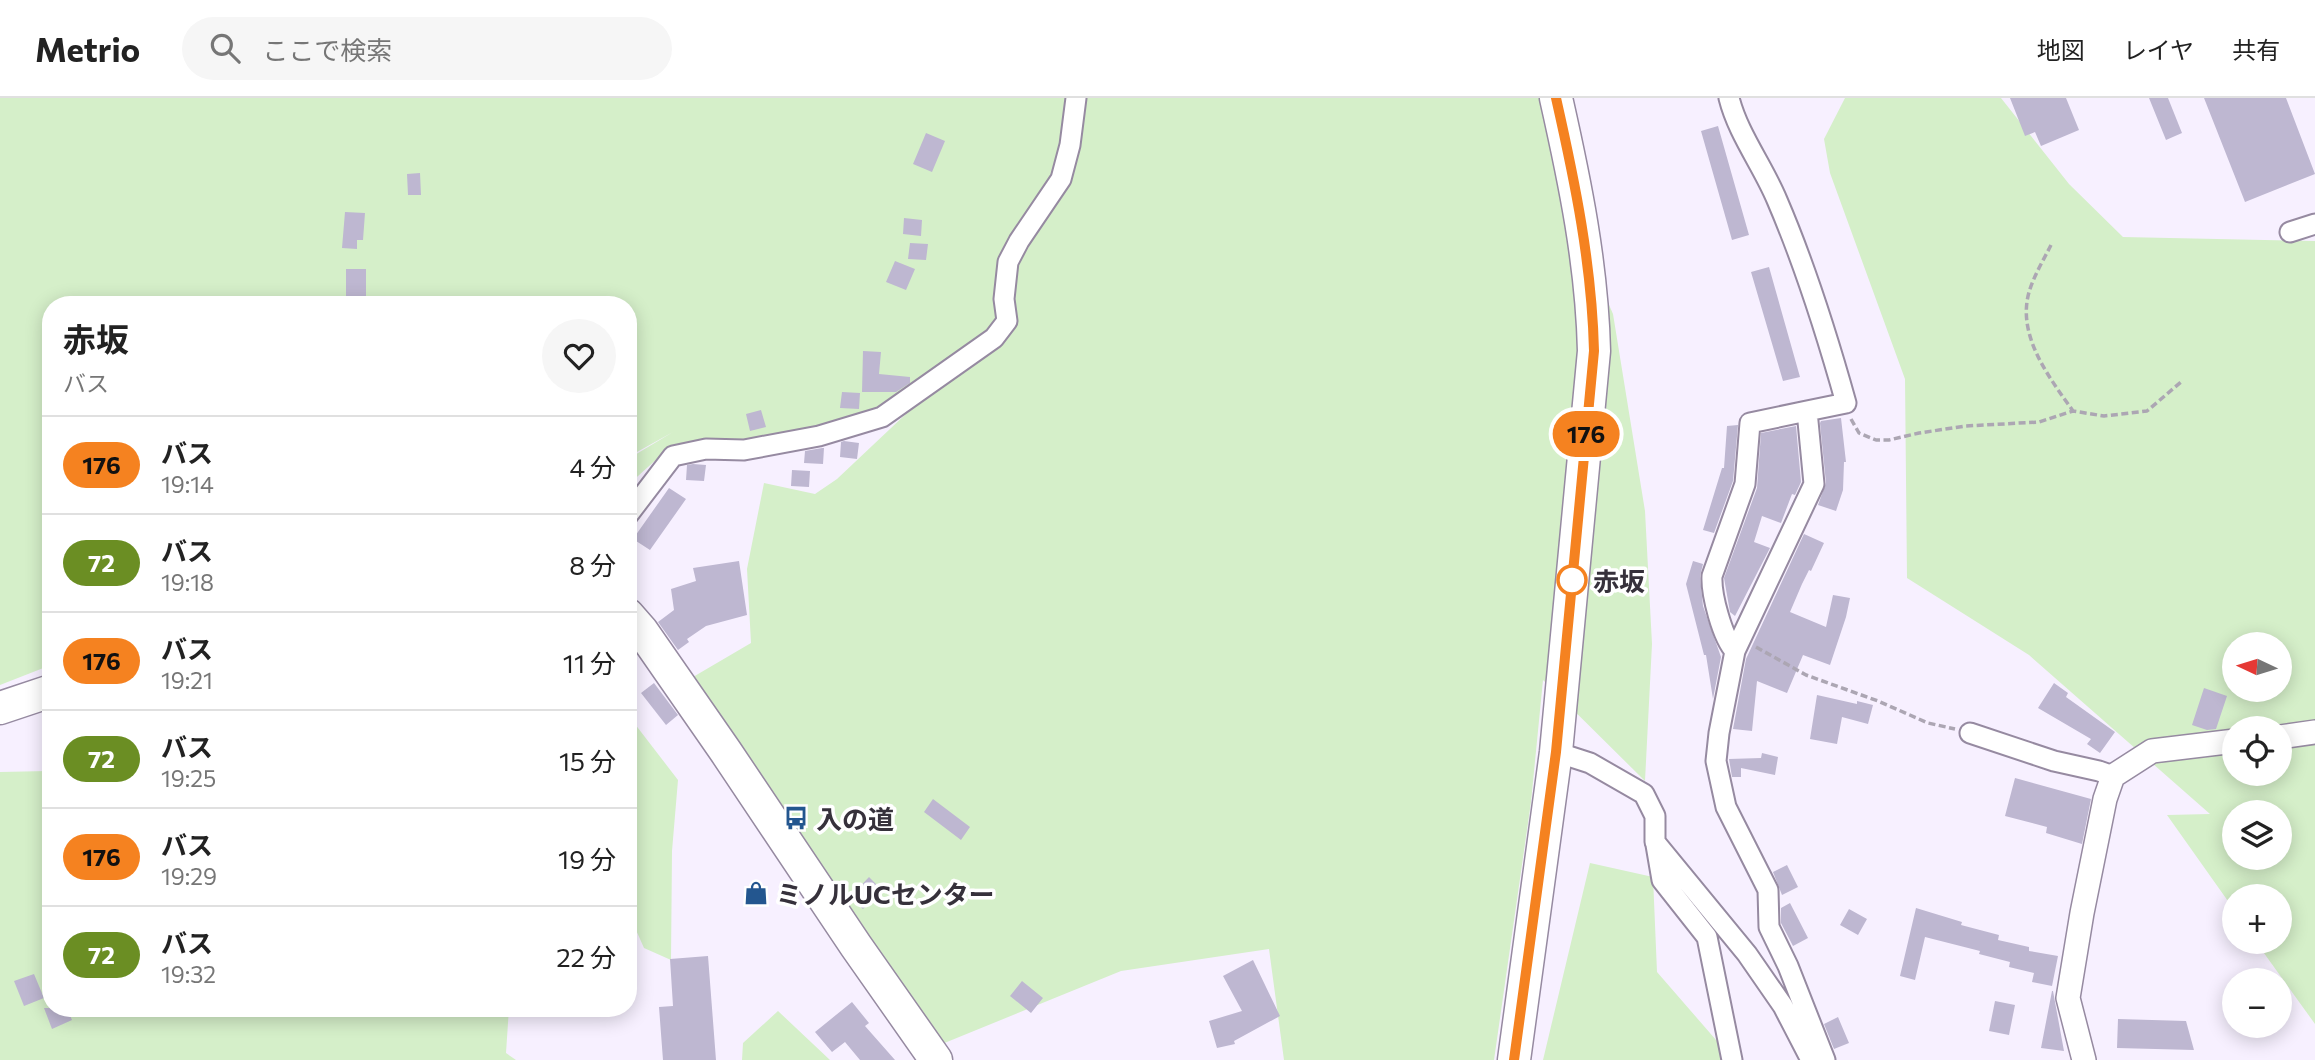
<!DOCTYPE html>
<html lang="ja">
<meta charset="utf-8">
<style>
body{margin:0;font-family:Commissioner,"Noto Sans JP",sans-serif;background:#f6f6f6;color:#222;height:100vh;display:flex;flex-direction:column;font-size:26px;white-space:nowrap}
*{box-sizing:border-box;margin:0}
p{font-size:23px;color:#767676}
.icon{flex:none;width:38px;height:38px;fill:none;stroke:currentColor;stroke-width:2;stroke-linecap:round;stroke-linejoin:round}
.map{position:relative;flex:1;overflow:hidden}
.side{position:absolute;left:42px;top:198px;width:595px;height:721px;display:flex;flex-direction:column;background:#fff;border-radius:28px;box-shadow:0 4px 18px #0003}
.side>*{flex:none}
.badge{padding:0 14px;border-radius:23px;font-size:24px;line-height:46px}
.needle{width:46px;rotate:274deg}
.buttons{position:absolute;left:2222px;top:534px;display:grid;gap:14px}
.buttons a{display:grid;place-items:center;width:70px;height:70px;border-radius:50%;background:#fff;box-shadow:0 4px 18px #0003;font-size:35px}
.map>.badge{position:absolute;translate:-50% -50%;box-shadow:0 0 0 4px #fff}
.round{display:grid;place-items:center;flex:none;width:74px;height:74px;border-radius:37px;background:#f6f6f6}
.headline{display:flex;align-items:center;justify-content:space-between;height:119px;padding:0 21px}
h1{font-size:33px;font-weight:700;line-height:52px}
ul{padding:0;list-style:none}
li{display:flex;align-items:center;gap:21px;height:98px;padding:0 21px;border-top:2px solid #e0e0e0}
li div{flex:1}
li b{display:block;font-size:26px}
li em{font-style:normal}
li .badge{min-width:77px;font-weight:700;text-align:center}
header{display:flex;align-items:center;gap:42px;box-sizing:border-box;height:98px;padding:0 35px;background:#fff;border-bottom:2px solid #e0e0e0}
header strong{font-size:33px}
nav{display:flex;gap:38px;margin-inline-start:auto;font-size:24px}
.search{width:490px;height:63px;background:#f6f6f6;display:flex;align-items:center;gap:18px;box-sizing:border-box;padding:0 24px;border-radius:38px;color:#767676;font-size:26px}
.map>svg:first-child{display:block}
.green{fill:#d5efc9;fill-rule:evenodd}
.building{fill:#beb7d1}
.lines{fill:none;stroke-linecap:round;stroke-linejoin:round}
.minor-casing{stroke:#968aa1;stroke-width:23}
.tertiary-casing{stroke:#968aa1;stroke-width:26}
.trunk-casing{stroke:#968aa1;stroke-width:35}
.path{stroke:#aca6b3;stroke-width:3.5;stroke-dasharray:7 3.5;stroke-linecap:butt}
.minor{stroke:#fff;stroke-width:19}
.tertiary{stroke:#fff;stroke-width:23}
.trunk{stroke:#fff;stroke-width:32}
.line-casing{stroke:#fff;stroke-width:16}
.line{stroke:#f58220;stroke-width:10}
.stop-dot{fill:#fff;stroke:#f58220;stroke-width:3.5}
.labels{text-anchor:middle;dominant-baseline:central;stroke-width:7;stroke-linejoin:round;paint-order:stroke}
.stop-label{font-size:26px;font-weight:bold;fill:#36313b;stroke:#fff;text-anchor:start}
.poi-label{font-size:26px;font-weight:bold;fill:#36313b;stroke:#fff;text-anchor:start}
</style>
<header>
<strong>Metrio</strong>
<div class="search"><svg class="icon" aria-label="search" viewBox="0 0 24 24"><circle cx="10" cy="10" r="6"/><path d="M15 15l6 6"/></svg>ここで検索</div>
<nav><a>地図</a><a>レイヤ</a><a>共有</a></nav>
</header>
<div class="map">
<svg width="2315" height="962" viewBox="0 0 2315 962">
<rect width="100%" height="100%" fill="#f7f0ff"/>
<!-- green -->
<path class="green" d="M0,0H1543L1564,103L1613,216L1645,413L1652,546L1645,683L1543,582L1531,704L1494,962H1284L1269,851L1121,873L942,946L739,643L693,579L751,545L747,471L764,385L815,396L837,381L962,263L998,222L950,263L886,308L724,357L658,360L628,387V361L673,334L628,359V206H51V567L0,587Z
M1845,0H2001L2069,86L2123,139L2315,143V926L2256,844H2280V798H2235V813L2167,717L2210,716L2029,557L1907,480L1905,281L1830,75L1824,41ZM2235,546H2280V592H2235ZM2235,630H2280V676H2235ZM2235,714H2280V760H2235Z
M628,617L678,682L672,753L671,862L644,850L628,814Z
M48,673L51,677V910H509L506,955L516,962H0V674Z
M1590,765L1653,779L1657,874L1723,950L1721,962H1543Z
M778,913L830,962H742L743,945Z"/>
<!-- building -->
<path class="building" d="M2010,0H2066L2079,32L2041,48L2035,34L2025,38Z
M2149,0H2168L2182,35L2166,42Z
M2204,0H2286L2315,76L2245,104Z
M1718,28L1749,137L1732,142L1701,33Z
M926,35L945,43L932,74L913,66Z
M420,75L421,97H408L407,76Z
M345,114L365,115L363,142H357V151L342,150Z
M904,120L922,122L921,138L903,136Z
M910,145L928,146L926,162L908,161Z
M895,163L915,171L906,192L886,184Z
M1769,169L1800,279L1783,283L1751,174Z
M346,171H366V206H346Z
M863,253L881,254L879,276L910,279V285L896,294H862Z
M842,294L860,295L859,311L840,310Z
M761,312L766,329L750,333L746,316Z
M1841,320L1846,364H1844L1843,392L1836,413L1818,407L1826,385L1820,325L1821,323Z
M1738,327L1733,383L1714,435L1703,432L1722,370H1724L1727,328Z
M1796,328L1801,384L1795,397L1792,396L1781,425L1762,418L1754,444L1770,450L1735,518L1730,514L1724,480L1757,390L1761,335Z
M844,343L859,345L857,361L840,359L841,344Z
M822,350H824L823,366L804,365L805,353Z
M693,366L706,367L704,383L686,382L687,367Z
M792,372L810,373L809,389L791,388Z
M669,390L686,401L650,452L633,441Z
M1804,436L1824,445L1811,473L1809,472L1802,486L1790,514L1826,529L1833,497L1850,500L1846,519L1830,567L1803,557L1787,595L1757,583L1752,633L1733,631L1746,561Z
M739,463L747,517L706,528L687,541L689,544L678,552L658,524L674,512L671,491L696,483L693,470Z
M1693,463L1703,466L1700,478L1703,508L1721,559L1713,601L1706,557H1704L1686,486Z
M654,585L678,617L666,627L641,595Z
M2054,585L2068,595L2066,599L2115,634L2100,655L2087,646L2091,641L2038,610Z
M2204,590L2227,598L2216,631L2207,632L2192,627Z
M1817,597L1857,606V603L1873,607L1868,626L1842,619L1837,646L1810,641Z
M1762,655L1778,659L1775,677L1741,670V679H1732L1729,661L1761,660Z
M2015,680L2091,701L2082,746L2046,735L2047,729L2005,718Z
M933,701L970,729L961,742L924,714Z
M1787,767L1798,789L1782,797L1773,774Z
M869,779L882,792L863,811L850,799Z
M1790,805L1808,840L1793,848L1781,825V810Z
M1916,810L1962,824L1961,827L1999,837L1998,842L2029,849V853L2058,858L2052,888L2032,884L2034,875L2009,869L2010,864L1979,856L1980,853L1925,839L1915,882L1900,878Z
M1849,811L1867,821L1858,837L1840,827Z
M708,858L716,962H663L659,909L673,908L670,861Z
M1253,862L1280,918L1234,943L1235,946L1217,950L1209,923L1242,913L1223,878Z
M34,876L44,900L24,908L14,883Z
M1022,883L1043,900L1031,915L1010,898Z
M2052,893H2053L2064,953L2041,950Z
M1995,903L2015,907L2009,937L1989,933Z
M852,904L869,925L865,928L895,962H860L845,944L832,954L815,934Z
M44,910H67L72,922L52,931Z
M1838,919L1849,945L1834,951L1824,926Z
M2118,921L2186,923L2194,952L2117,950Z"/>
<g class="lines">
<!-- minor casing -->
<g class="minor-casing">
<path id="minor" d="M1729,0C1738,36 1763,68 1777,102C1805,167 1827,237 1846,305L1807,313L1814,386L1735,553L1719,635L1716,663L1726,709L1768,792L1769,829L1788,868L1825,962
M2290,134L2315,126
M628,417L673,358L706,351L744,352L819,338L882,319L994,240L1007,223L1004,201L1008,164L1019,143L1061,81L1070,47L1076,0
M1735,553C1722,539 1711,496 1712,478L1745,386L1750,325L1807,313
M1970,635L2054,663L2099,673L2113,678
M1556,654L1590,665L1644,696L1655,718V744L1747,856L1783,908L1811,962
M1656,747L1662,782L1707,839L1732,962"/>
</g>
<!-- tertiary casing -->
<g class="tertiary-casing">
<path id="tertiary" d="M2280,639L2315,634
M2084,962L2068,900L2082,815L2105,701L2113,678L2152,653L2235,643"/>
</g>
<!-- trunk casing -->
<g class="trunk-casing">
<path id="trunk" d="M628,517L642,533L726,654L856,848L936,962
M0,610L51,593
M1514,962L1556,654L1594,253C1592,167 1575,84 1556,0"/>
</g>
<!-- path -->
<path class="path" d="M2051,147C2044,161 2035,176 2030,191C2015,236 2049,279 2073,313
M1851,321L1859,335L1876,342H1889L1919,335L1966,328L2039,324L2073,313L2104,318L2147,313L2181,284
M1756,549L1806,577L1878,603L1928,625L1955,631"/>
<!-- minor -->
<use href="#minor" class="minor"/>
<!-- tertiary -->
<use href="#tertiary" class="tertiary"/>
<!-- trunk -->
<use href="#trunk" class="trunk"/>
</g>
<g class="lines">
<!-- line casing -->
<g class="line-casing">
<path id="line" d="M1514,962L1556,654L1594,253C1592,167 1575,84 1556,0"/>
</g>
<!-- line -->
<use href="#line" class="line"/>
</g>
<!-- icons -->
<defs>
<g id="bus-bare" transform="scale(1.89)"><path d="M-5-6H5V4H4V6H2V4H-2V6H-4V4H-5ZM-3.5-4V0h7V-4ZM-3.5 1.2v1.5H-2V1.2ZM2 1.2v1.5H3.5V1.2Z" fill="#23568f" stroke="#fff" stroke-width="2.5" paint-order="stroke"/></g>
<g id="shop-bare" transform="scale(1.89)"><path d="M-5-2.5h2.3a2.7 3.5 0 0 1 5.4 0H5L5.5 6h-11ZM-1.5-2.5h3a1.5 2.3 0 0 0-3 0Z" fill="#23568f" stroke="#fff" stroke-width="2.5" paint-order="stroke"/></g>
</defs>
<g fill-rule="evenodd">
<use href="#bus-bare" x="796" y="720"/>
<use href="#shop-bare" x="756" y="795"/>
</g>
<!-- markers -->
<circle class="stop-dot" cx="1572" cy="482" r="14"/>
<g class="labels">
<!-- stop labels -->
<g class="stop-label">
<text x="1593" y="482">赤坂</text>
</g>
<!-- poi labels -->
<g class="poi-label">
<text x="816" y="720">入の道</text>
<text x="776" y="795">ミノルUCセンター</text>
</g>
</g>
</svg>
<div class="buttons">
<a><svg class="needle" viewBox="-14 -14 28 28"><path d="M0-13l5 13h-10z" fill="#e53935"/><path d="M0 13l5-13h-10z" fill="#767676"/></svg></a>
<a><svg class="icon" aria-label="locate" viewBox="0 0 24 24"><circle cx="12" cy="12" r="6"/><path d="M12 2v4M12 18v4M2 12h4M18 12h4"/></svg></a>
<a><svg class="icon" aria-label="layers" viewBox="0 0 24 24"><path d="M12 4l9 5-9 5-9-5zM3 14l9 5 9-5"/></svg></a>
<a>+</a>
<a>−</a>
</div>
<b class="badge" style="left:1586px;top:336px;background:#f58220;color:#111">176</b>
<section class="side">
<div class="headline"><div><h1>赤坂</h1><p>バス</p></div><a class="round"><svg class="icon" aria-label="heart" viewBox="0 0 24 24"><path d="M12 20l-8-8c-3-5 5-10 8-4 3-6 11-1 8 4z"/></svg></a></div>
<ul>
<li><span class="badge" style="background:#f58220;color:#111">176</span><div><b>バス</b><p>19:14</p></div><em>4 分</em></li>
<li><span class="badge" style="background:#6b8e23;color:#fff">72</span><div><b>バス</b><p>19:18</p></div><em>8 分</em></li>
<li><span class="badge" style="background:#f58220;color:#111">176</span><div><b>バス</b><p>19:21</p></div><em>11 分</em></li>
<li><span class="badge" style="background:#6b8e23;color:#fff">72</span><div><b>バス</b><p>19:25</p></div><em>15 分</em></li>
<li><span class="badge" style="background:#f58220;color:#111">176</span><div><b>バス</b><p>19:29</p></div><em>19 分</em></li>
<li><span class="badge" style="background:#6b8e23;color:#fff">72</span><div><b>バス</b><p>19:32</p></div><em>22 分</em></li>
</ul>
</section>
</div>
